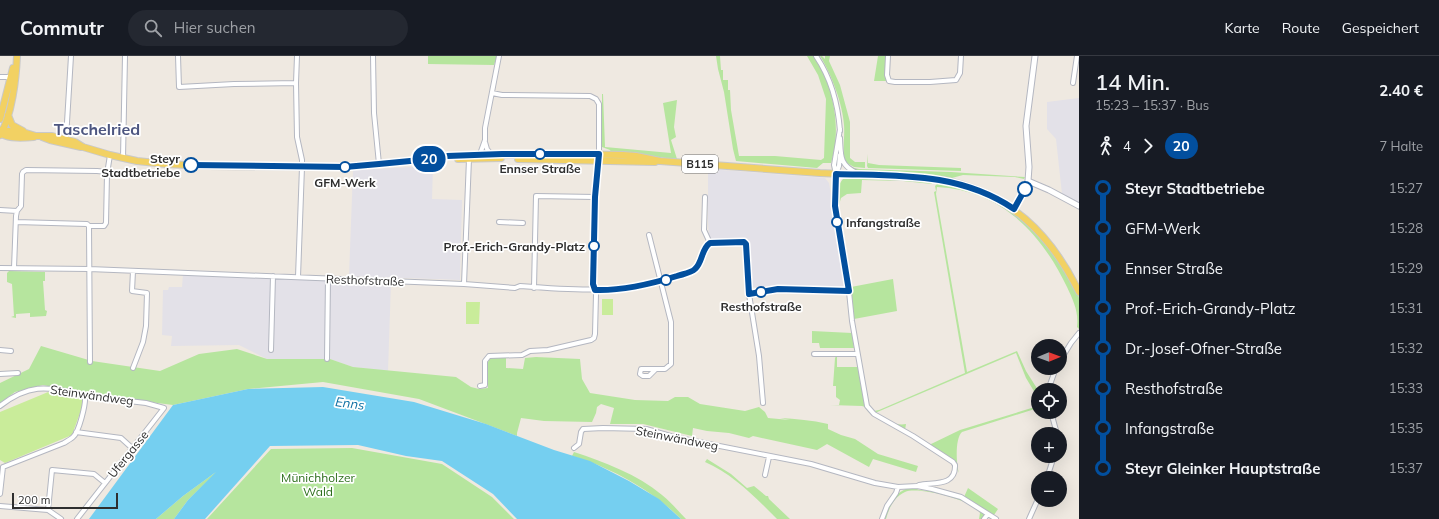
<!DOCTYPE html>
<html lang="de">
<meta charset="utf-8">
<style>
body{margin:0;font-family:Mulish,sans-serif;background:#242831;color:#f1f3f6;height:100vh;display:flex;flex-direction:column;font-size:15px;white-space:nowrap}
*{box-sizing:border-box;margin:0}
p{font-size:13px;color:#9ea1a6}
.icon{flex:none;width:22px;height:22px;fill:none;stroke:currentColor;stroke-width:2;stroke-linecap:round;stroke-linejoin:round}
.map{position:relative;flex:1;overflow:hidden}
.side{display:flex;flex-direction:column;background:#171b24;width:360px}
.side>*{flex:none}
.badge{padding:0 8px;border-radius:13px;font-size:14px;line-height:26px}
.needle{width:26px;rotate:89deg}
.fabs{position:absolute;left:1031px;top:283px;display:grid;gap:8px}
.fabs a{display:grid;place-items:center;width:36px;height:36px;border-radius:50%;background:#171b24;box-shadow:0 4px 16px #0002;font-size:20px}
.scale{position:absolute;left:12px;bottom:10px;width:106px;box-sizing:border-box;padding-left:4px;border:2px solid #2e2e2e;border-top:0;font-size:11px;line-height:14px;white-space:nowrap;color:#2e2e2e;-webkit-text-stroke:3px #fff;paint-order:stroke}
.map>.badge{position:absolute;translate:-50% -50%;box-shadow:0 0 0 2px #fff}
.legs{display:flex;align-items:center;gap:6px;height:44px;padding:0 16px;font-size:13px}
.legs p{margin-inline-start:auto}
.overview{display:flex;align-items:center;justify-content:space-between;height:68px;padding:0 16px}
h1{font-size:22px;font-weight:600;line-height:30px}
ul{padding:0 16px;list-style:none}
li{display:flex;align-items:center;gap:14px;height:40px;font-size:15px}
li i{display:grid;place-items:center;width:6px;height:100%;margin:0 5px;background:currentColor}
li i::after{content:'';width:10px;height:10px;margin:-5px;border:3px solid;border-radius:50%;background:#171b24}
li p{margin-inline-start:auto}
li:first-child i{background:linear-gradient(#0000 50%,currentColor 0)}
li:last-child i{background:linear-gradient(currentColor 50%,#0000 0)}
header{display:flex;align-items:center;gap:24px;box-sizing:border-box;height:56px;padding:0 20px;background:#171b24;border-bottom:1px solid #363941}
header strong{font-size:19px}
nav{display:flex;gap:22px;margin-inline-start:auto;font-size:14px}
.search{width:280px;height:36px;background:#242831;display:flex;align-items:center;gap:10px;box-sizing:border-box;padding:0 14px;border-radius:22px;color:#9ea1a6;font-size:15px}
main{display:flex;flex:1;min-height:0}
.map>svg:first-child{display:block}
.industrial{fill:#e3e1e8}
.green{fill:#b6e59e}
.pitch{fill:#c9ec9a}
.water{fill:#75cff0}
.lines{fill:none;stroke-linecap:round;stroke-linejoin:round}
.minor-casing{stroke:#b4b7c1;stroke-width:6}
.tertiary-casing{stroke:#b4b7c1;stroke-width:7}
.primary-casing{stroke:#c9c9c9;stroke-width:8}
.minor{stroke:#fff;stroke-width:4}
.tertiary{stroke:#fff;stroke-width:5}
.primary{stroke:#f2d163;stroke-width:6}
.line-1-casing{stroke:#fff;stroke-width:9}
.line-1{stroke:#024f9e;stroke-width:6}
.stop-1-dot{fill:#fff;stroke:#024f9e;stroke-width:2}
.labels{text-anchor:middle;dominant-baseline:central;stroke-width:3.5;stroke-linejoin:round;paint-order:stroke}
.shield{fill:#fff;stroke:#6d6d6d;stroke-width:1}
.shield-label{font-size:11px;font-weight:bold;fill:#2e2e2e}
.stop-label{font-size:12px;font-weight:bold;fill:#2e2e2e;stroke:#fff}
.street-label{font-size:12px;fill:#2e2e2e;stroke:#fff}
.park-label{font-size:12px;fill:#2c6e1b;stroke:#fff}
.water-label{font-size:13px;font-style:italic;fill:#0d6fa3;stroke:#fff}
.district-label{font-size:16px;font-weight:bold;fill:#4d5680;stroke:#fff}
</style>
<header>
<strong>Commutr</strong>
<div class="search"><svg class="icon" aria-label="search" viewBox="0 0 24 24"><circle cx="10" cy="10" r="6"/><path d="M15 15l6 6"/></svg>Hier suchen</div>
<nav><a>Karte</a><a>Route</a><a>Gespeichert</a></nav>
</header>
<main>
<div class="map">
<svg width="1079" height="463" viewBox="0 0 1079 463">
<rect width="100%" height="100%" fill="#efe9e1"/>
<!-- industrial -->
<path class="industrial" d="M1079,42V149L1062,138L1056,83L1047,73V46Z
M433,110L432,143L462,144L460,224L349,220L353,114Z
M708,113L825,122L829,127L840,190L845,224L844,231L842,233L751,231L747,184L709,183L708,165Z
M183,218L391,226L388,315L353,311L330,303H267L239,289L171,290L172,280L162,279L163,234H168L169,231H182Z"/>
<!-- green -->
<path class="green" d="M428,0H497L494,9L428,8Z
M716,0H720L721,14H723V24H728V34H730L731,54L739,100H775L821,104L824,102L826,43L818,19L807,0H813C834,28 842,74 831,107H823L817,112L736,105L733,93L724,36L718,13Z
M820,0H822L825,3V0H830L829,5L840,29L850,66V102L855,106H865V112L854,111L845,106C842,95 845,81 844,69C843,49 831,17 820,0Z
M878,0H887L886,25H874Z
M602,38H603L605,91L671,97L663,47L677,44L674,71L676,81L671,84L677,103L611,97L610,94L602,91Z
M868,98V107L879,109L961,112V115L868,112L867,110Z
M850,111L859,113L951,116L1025,121L1024,123L1015,121L963,119L952,122L922,118L856,114Z
M844,122L931,126L932,128L903,125L862,124L861,137L847,138L841,142L839,149V160C837,149 834,131 844,122Z
M937,128C943,129 949,129 955,130C1001,138 1043,176 1065,215C1070,223 1078,233 1079,242C1079,252 1079,263 1079,273L1077,271C1079,256 1073,244 1067,231C1041,177 1001,134 937,131L936,138L967,316L1017,295L1026,315L1038,334V342L1026,322L1016,297L875,357C883,364 896,370 906,368L905,374L889,366L871,354L874,355L879,354L965,317L934,136L936,135L935,130Z
M9,215L45,216V225H43L45,254L47,255L46,260L30,261V257L16,258V262L11,261L14,260L12,228L7,226V217Z
M893,223L897,255L854,263L851,231Z
M812,275L852,277L854,292H820L819,287H812Z
M41,290L92,305L160,315L199,298L237,293L267,303H330L353,311L456,321L471,331L479,333L488,332V306C491,298 499,301 506,301V312L523,313L525,302L536,301L580,303L582,323L590,337L635,344L668,345L675,341H688L700,348L745,355L759,351L765,356L768,362L790,364L780,362C796,363 812,364 828,368V373L841,379L855,383L878,398L918,410L916,416L873,403L869,411L827,388L817,394L753,380L749,382L729,377L707,375L693,372L692,380L643,368H610L614,352L601,348L597,351L596,357L592,366L544,365L521,362L517,377V380L419,343L323,326L248,333L173,349L87,338L43,329L15,336L0,347V327L29,313Z
M837,299V311H859L865,349L869,357L865,351L862,350L830,349H839L840,344L836,341V330H833L835,302Z
M1038,350V352L962,376C955,382 956,408 959,417L956,411L929,389L960,374Z
M352,392L442,408L492,441L514,463H207L271,393Z
M574,396C604,406 637,418 662,439C671,446 678,455 686,463H681C652,434 610,411 572,400Z
M707,403L731,418L747,432L754,430L766,440H768L769,443L790,463H777C756,442 733,418 705,406Z
M220,413L188,444L174,463H156L183,440Z
M908,432H915L919,434L938,436L962,443L984,457V460L981,463H979L980,457C973,444 918,430 905,436C894,441 889,452 886,463H883C888,450 894,437 908,432Z
M968,432L998,453L994,459L964,441Z"/>
<!-- pitch -->
<path class="pitch" d="M602,243H613V259H602Z
M466,246H480L479,268H466Z
M53,334L82,340L84,346L72,379L5,407L0,404V356Z"/>
<!-- water -->
<path class="water" d="M323,331L414,346L486,368L554,394L590,405L629,425L659,443L681,463H517L493,438L442,405L406,400L358,389L270,390L205,463H174L188,444L216,416L183,440L156,463H89L173,349L248,333Z"/>
<g class="lines">
<!-- minor casing -->
<g class="minor-casing">
<path id="minor" d="M178,0L179,31L234,28L296,27L297,81L302,104V111L298,221
M373,0L374,57L379,108
M816,0C831,22 838,48 840,75
M888,0L887,19L889,25L895,26H930L956,24L960,17L961,0
M0,21H11
M296,27L297,0
M1073,27L1077,0
M840,73L834,109L836,118L835,150L848,226L852,265L867,350L874,358L913,380L953,406L955,409C956,431 933,426 919,429
M840,82C841,99 839,109 857,117
M66,83L71,0
M485,86L487,93L491,98
M480,98L485,84V72L499,0
M123,102L125,0
M836,118L839,110L840,99
M705,141L704,174L710,187
M0,154L17,155
M16,166L87,168L89,170H104L106,167L107,118L110,99
M499,166L523,167
M89,170L90,306
M649,179L671,266V308L665,313H641L640,318L643,320H649L655,314
M0,212L89,213L464,228L515,232L520,230C570,234 621,238 669,222C677,220 686,219 693,215C704,209 700,194 710,187L745,186L749,238L759,300L763,347
M14,212L16,160L17,155L21,150L22,118L23,116L26,114L97,115L107,116
M464,228L469,103
M534,232L536,140L595,141
M749,238L778,233L849,235
M0,294L11,295
M271,294L273,220
M814,298H857
M327,303L328,222
M1060,305L1071,287L1079,277
M133,312L143,286L146,270L147,237L132,235L133,215
M0,318L18,317
M480,330L485,329V305L489,300L522,299L530,295L548,294L591,284L594,282L595,278L596,238L593,229L595,141L599,98V48L596,43L590,40L502,39L492,37
M1048,334L1056,312
M0,350C30,327 46,331 81,338L85,340L146,347L164,352L77,463
M1051,356L1057,378
M76,376L121,382L132,392
M574,392L579,388L581,376L583,373L603,372L646,373L674,381L811,408L875,427L898,431L917,430L932,433L961,441L996,463
M3,411L64,387C67,385 71,383 73,381C79,376 86,348 85,340
M765,419L769,401
M1047,422L1054,400
M0,438L3,411
M0,450L48,454L61,463
M48,454L52,414L94,418L105,427
M882,463L887,450L896,437L898,431
M984,463L988,458
M1029,463L1038,443"/>
</g>
<!-- tertiary casing -->
<g class="tertiary-casing">
<path id="tertiary" d="M1028,125L1049,134L1079,150
M1014,153L1023,138L1028,125L1029,111L1026,70L1035,0"/>
</g>
<!-- primary casing -->
<g class="primary-casing">
<path id="primary" d="M8,59L12,69L23,75
M0,63L13,12
M0,74L26,77L36,80H52L75,86L83,91L110,99L137,105L166,108L208,110L336,111L379,108L441,102L447,100L568,98L623,99L636,100L660,105L820,117L908,121L944,124C1010,138 1050,177 1079,236
M0,77C9,83 23,82 34,81
M0,79C12,60 16,22 17,0
M42,81L50,84L81,91
M458,103L501,102
M518,103L655,106"/>
</g>
<!-- minor -->
<use href="#minor" class="minor"/>
<!-- tertiary -->
<use href="#tertiary" class="tertiary"/>
<!-- primary -->
<use href="#primary" class="primary"/>
</g>
<g class="lines">
<!-- line-1 casing -->
<g class="line-1-casing">
<path id="line-1" d="M191,109L345,111L379,108L441,102L447,100L502,98H599L595,141L593,228L595,234C623,235 651,228 677,220C683,218 691,217 695,213C703,206 701,193 710,187L744,186L746,188L749,238L778,233L849,235L835,150L836,118C899,120 959,116 1014,153L1025,133"/>
</g>
<!-- line-1 -->
<use href="#line-1" class="line-1"/>
</g>
<!-- markers -->
<g class="stop-1-dot">
<circle cx="540" cy="98" r="5"/>
<circle cx="191" cy="109" r="7"/>
<circle cx="345" cy="111" r="5"/>
<circle cx="1025" cy="133" r="7"/>
<circle cx="837" cy="166" r="5"/>
<circle cx="594" cy="190" r="5"/>
<circle cx="666" cy="224" r="5"/>
<circle cx="761" cy="236" r="5"/>
</g>
<g class="labels">
<!-- shield labels -->
<rect class="shield" x="682" y="99" width="36" height="18" rx="3"/>
<g class="shield-label">
<text x="700" y="108">B115</text>
</g>
<!-- stop labels -->
<g class="stop-label">
<text x="180" y="102" text-anchor="end">Steyr<tspan x="180" dy="14">Stadtbetriebe</tspan></text>
<text x="540" y="112">Ennser Straße</text>
<text x="345" y="126">GFM-Werk</text>
<text x="846" y="166" text-anchor="start">Infangstraße</text>
<text x="585" y="190" text-anchor="end">Prof.-Erich-Grandy-Platz</text>
<text x="761" y="250">Resthofstraße</text>
</g>
<!-- street labels -->
<g class="street-label">
<text transform="translate(365 224) rotate(2)">Resthofstraße</text>
<text transform="translate(92 339) rotate(8)">Steinwändweg</text>
<text transform="translate(677 382) rotate(11)">Steinwändweg</text>
<text transform="translate(128 398) rotate(-51)">Ufergasse</text>
</g>
<!-- park labels -->
<g class="park-label">
<text x="318" y="421">Münichholzer<tspan x="318" dy="14">Wald</tspan></text>
</g>
<!-- water labels -->
<g class="water-label">
<text transform="translate(350 347) rotate(8)">Enns</text>
</g>
<!-- district labels -->
<g class="district-label">
<text x="97" y="73">Taschelried</text>
</g>
</g>
</svg>
<div class="fabs">
<a><svg class="needle" viewBox="-14 -14 28 28"><path d="M0-13l5 13h-10z" fill="#e53935"/><path d="M0 13l5-13h-10z" fill="#9ea1a6"/></svg></a>
<a><svg class="icon" aria-label="locate" viewBox="0 0 24 24"><circle cx="12" cy="12" r="6"/><path d="M12 2v4M12 18v4M2 12h4M18 12h4"/></svg></a>
<a>+</a>
<a>−</a>
</div>
<div class="scale">200 m</div>
<b class="badge" style="left:429px;top:103px;background:#024f9e;color:#fff">20</b>
</div>
<section class="side">
<div class="overview"><div><h1>14 Min.</h1><p>15:23 – 15:37 · Bus</p></div><b>2.40 €</b></div>
<div class="legs"><svg class="icon" aria-label="walk" viewBox="0 0 24 24"><circle cx="13" cy="4" r="2"/><path d="M13 8l-2 6 4 7M11 14l-3 7M7 12l3-4h3l4 4"/></svg>4<svg class="icon" aria-label="forward" viewBox="0 0 24 24"><path d="M9 5l7 7-7 7"/></svg><b class="badge" style="background:#024f9e;color:#fff">20</b><p>7 Halte</p></div>
<ul>
<li><i style="color:#024f9e"></i><b>Steyr Stadtbetriebe</b><p>15:27</p></li>
<li><i style="color:#024f9e"></i><span>GFM-Werk</span><p>15:28</p></li>
<li><i style="color:#024f9e"></i><span>Ennser Straße</span><p>15:29</p></li>
<li><i style="color:#024f9e"></i><span>Prof.-Erich-Grandy-Platz</span><p>15:31</p></li>
<li><i style="color:#024f9e"></i><span>Dr.-Josef-Ofner-Straße</span><p>15:32</p></li>
<li><i style="color:#024f9e"></i><span>Resthofstraße</span><p>15:33</p></li>
<li><i style="color:#024f9e"></i><span>Infangstraße</span><p>15:35</p></li>
<li><i style="color:#024f9e"></i><b>Steyr Gleinker Hauptstraße</b><p>15:37</p></li>
</ul>
</section>
</main>
